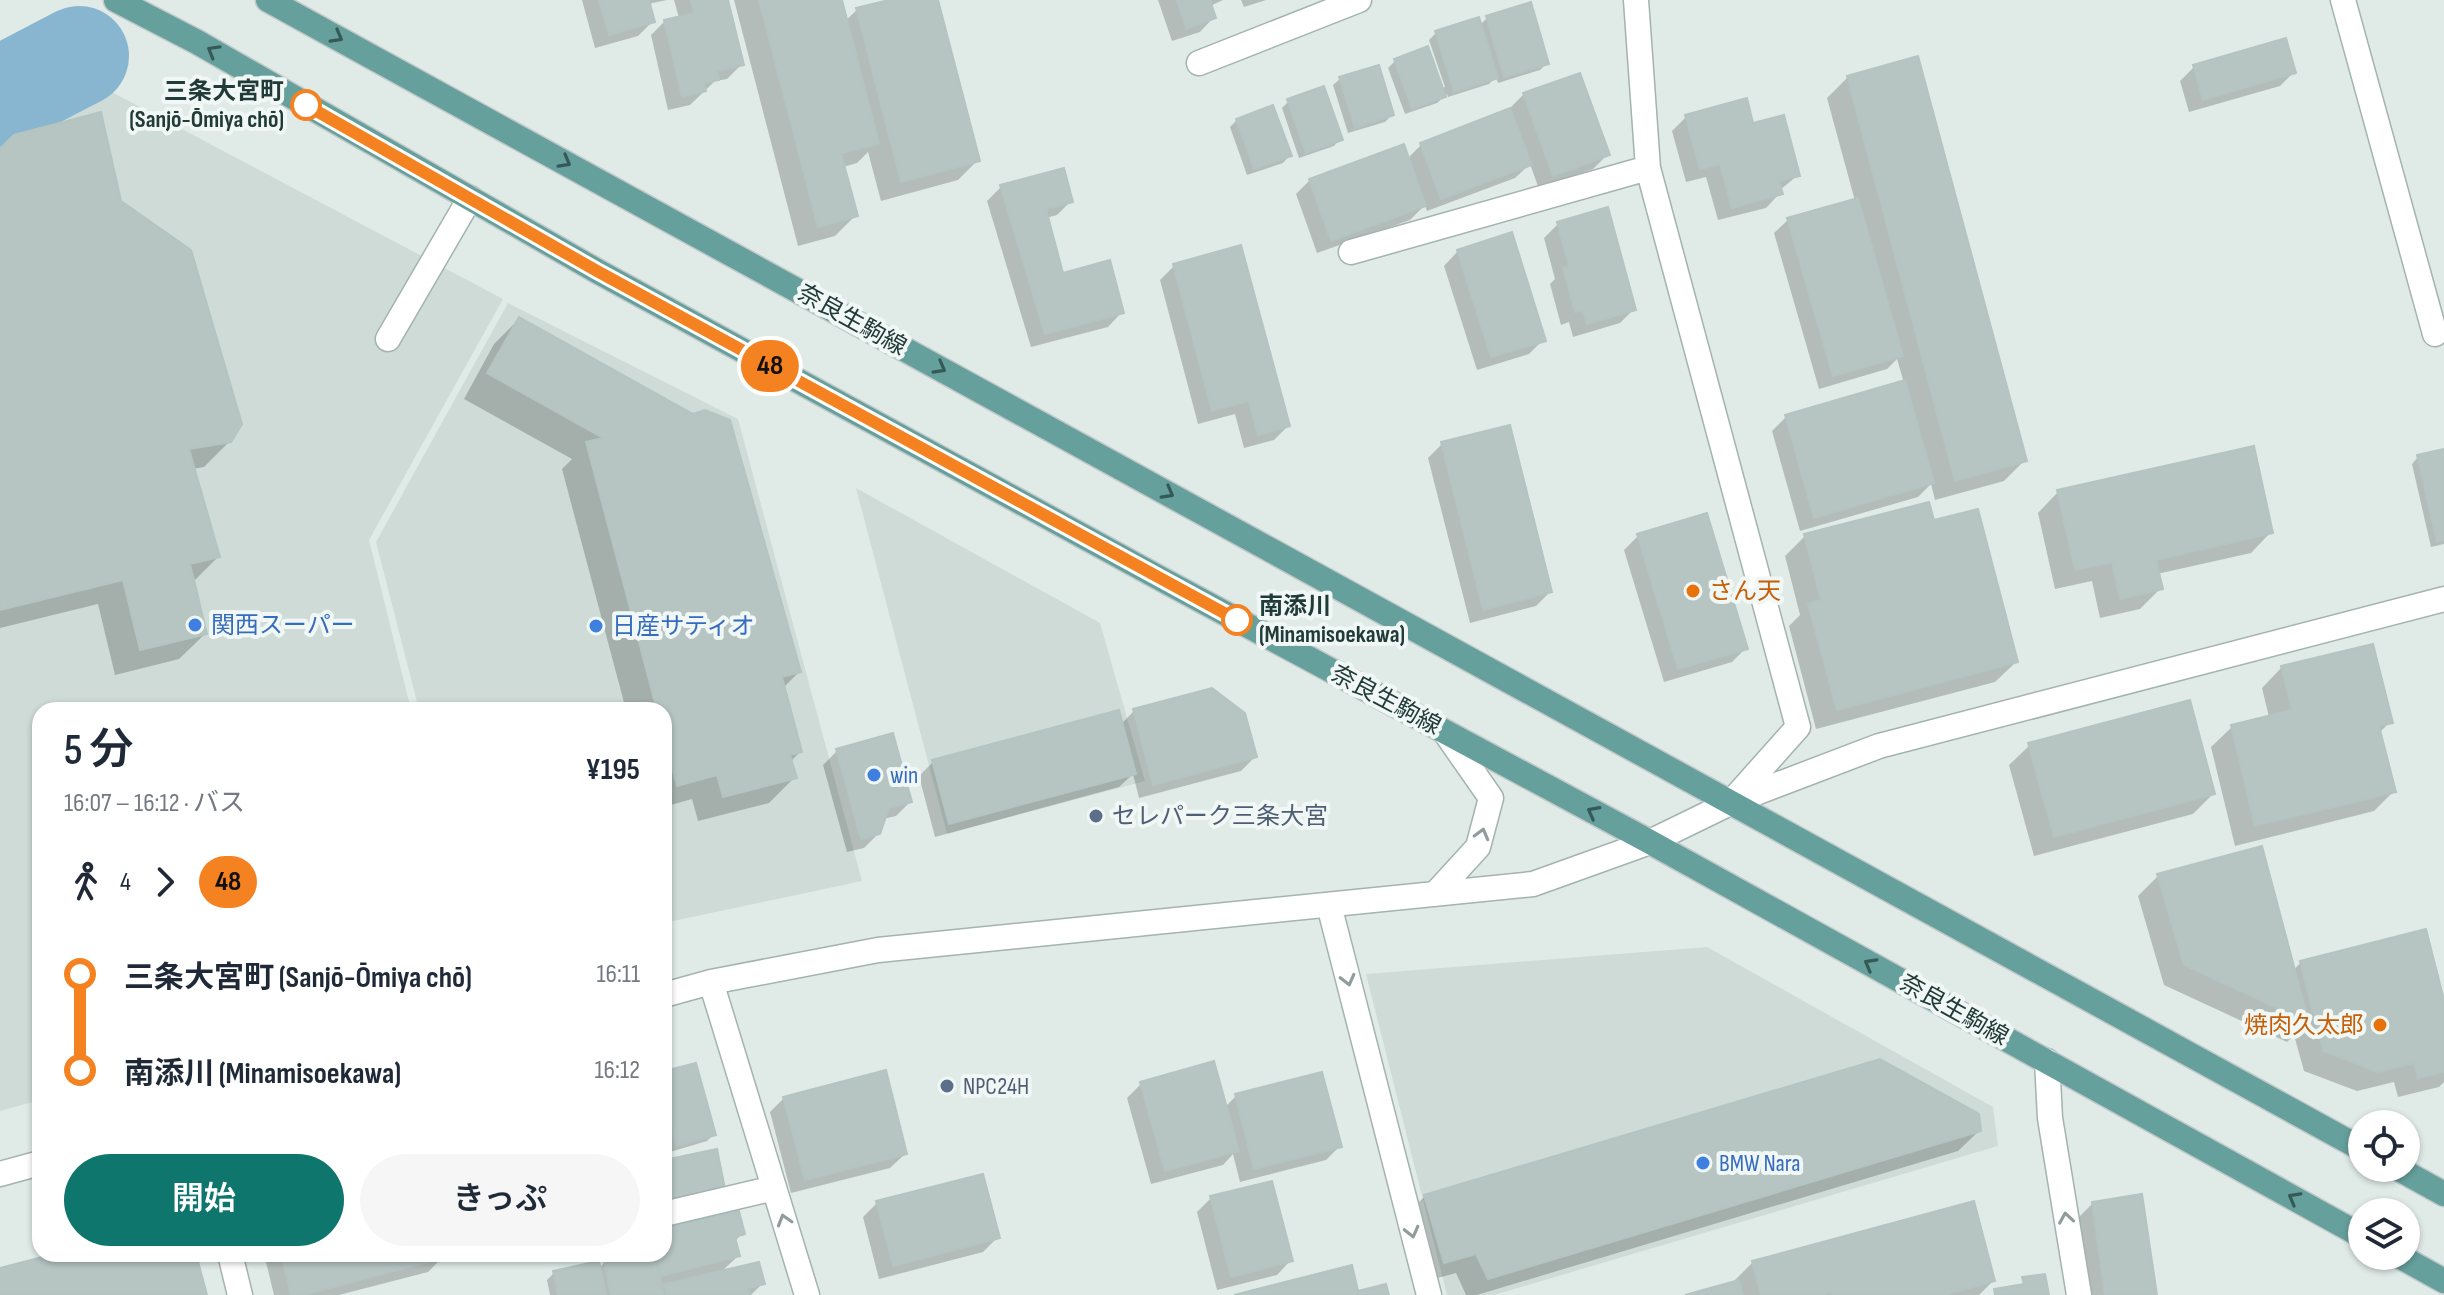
<!DOCTYPE html>
<html lang="ja">
<meta charset="utf-8">
<style>
body{margin:0;font-family:"Sofia Sans Condensed","Noto Sans JP",sans-serif;background:#f6f6f7;color:#1f2937;height:100vh;display:flex;flex-direction:column;font-size:30px;white-space:nowrap}
*{box-sizing:border-box;margin:0}
p{font-size:26px;color:#747a83}
.icon{flex:none;width:44px;height:44px;fill:none;stroke:currentColor;stroke-width:2;stroke-linecap:round;stroke-linejoin:round}
.map{position:relative;flex:1;overflow:hidden}
.details{position:absolute;left:32px;top:702px;width:640px;height:560px;display:flex;flex-direction:column;background:#fff;border-radius:24px;box-shadow:0 2px 6px #0004}
.details>*{flex:none}
.badge{padding:0 16px;border-radius:26px;font-size:28px;line-height:52px}
.fabs{position:absolute;left:2348px;top:1110px;display:grid;gap:16px}
.fabs a{display:grid;place-items:center;width:72px;height:72px;border-radius:50%;background:#fff;box-shadow:0 2px 6px #0004;font-size:40px}
.map>.badge{position:absolute;translate:-50% -50%;box-shadow:0 0 0 4px #fff}
.legs{display:flex;align-items:center;gap:12px;height:88px;padding:0 32px;font-size:26px}
.legs p{margin-inline-start:auto}
.summary{display:flex;align-items:center;justify-content:space-between;height:136px;padding:0 32px}
h1{font-size:44px;font-weight:600;line-height:60px}
.action{display:flex;gap:16px;margin-top:auto;padding:16px 32px}
.action a{flex:1;height:92px;border-radius:48px;background:#0f766e;color:#fff;font-size:32px;font-weight:600;line-height:92px;text-align:center}
.action a+a{background:#f6f6f7;color:#1f2937}
ul{padding:0 32px;list-style:none}
li{display:flex;align-items:center;gap:28px;height:96px;font-size:30px}
li i{display:grid;place-items:center;width:12px;height:100%;margin:0 10px;background:currentColor}
li i::after{content:'';width:20px;height:20px;margin:-10px;border:6px solid;border-radius:50%;background:#fff}
li p{margin-inline-start:auto}
li:first-child i{background:linear-gradient(#0000 50%,currentColor 0)}
li:last-child i{background:linear-gradient(currentColor 50%,#0000 0)}
.map>svg:first-child{display:block}
.built{fill:#cedbd7}
.shadow{fill:#0003}
.lines{fill:none;stroke-linecap:round;stroke-linejoin:round}
.river{stroke:#88b6d0;stroke-width:100}
.building{fill:#b6c5c2;stroke:#b3c4c1;stroke-width:2}
.minor-casing{stroke:#a3b3b0;stroke-width:27}
.major-casing{stroke:#c1c8c8;stroke-width:27}
.minor{stroke:#fff;stroke-width:24}
.major{stroke:#65a09d;stroke-width:24}
.oneway{stroke:#355957}
.oneway2{stroke:#909d9c}
.line-1-casing{stroke:#fff;stroke-width:18}
.line-1{stroke:#f58220;stroke-width:12}
.stop-1-dot{fill:#fff;stroke:#f58220;stroke-width:4}
.food-dot{fill:#e8710a;stroke:#f0f7f5;stroke-width:3}
.shop-dot{fill:#3f7fe0;stroke:#f0f7f5;stroke-width:3}
.service-dot{fill:#5c6f8a;stroke:#f0f7f5;stroke-width:3}
.labels{text-anchor:middle;dominant-baseline:central;stroke-width:8;stroke-linejoin:round;paint-order:stroke}
.stop-label{font-size:24px;font-weight:bold;fill:#213b39;stroke:#f0f7f5;text-anchor:end}
.street-label{font-size:24px;fill:#213b39;stroke:#f0f7f5}
.food-label{font-size:24px;fill:#c56008;stroke:#f0f7f5;text-anchor:start}
.shop-label{font-size:24px;fill:#366cbe;stroke:#f0f7f5;text-anchor:start}
.service-label{font-size:24px;fill:#4e5e75;stroke:#f0f7f5;text-anchor:start}
</style>
<div class="map">
<svg width="2444" height="1295" viewBox="0 0 2444 1295">
<rect width="100%" height="100%" fill="#e0ebe8"/>
<!-- built -->
<path class="built" d="M70,70L503,299L369,540L411,710H40V1100L0,1111V121Z
M508,303L738,419L862,881L664,923V710H419L376,542Z
M856,488L1100,623L1145,781L947,834Z
M1707,947L1993,1107L1998,1146L1494,1295H1447L1366,974Z"/>
<!-- shadow -->
<path class="shadow" d="M582,0H667L648,4L652,22L638,36L595,48Z
M674,0H726L741,65L727,79L715,81L690,105L668,110L651,35L665,21L679,18Z
M734,0H840L845,21L857,10L897,0H936L978,160L958,180L881,201L868,152L857,163L843,167L855,216L835,236L798,246Z
M1158,0H1223L1210,6L1214,17L1200,32L1172,41Z
M1241,0H1266L1244,7Z
M1487,18L1547,63L1540,70L1498,83L1496,77L1489,84L1448,97L1447,94L1437,103L1405,114L1388,68L1395,61L1441,89L1445,87L1429,40L1436,33L1480,25Z
M2194,67L2294,72L2280,86L2189,112L2180,81Z
M1848,77L2024,461L2004,481L1935,500L1931,484L1918,497L1800,531L1772,431L1786,417L1904,383L1897,359L1887,369L1819,389L1774,233L1789,219L1855,201L1827,98Z
M1340,79L1392,115L1385,122L1348,133L1333,85Z
M1524,94L1607,155L1593,169L1539,189L1530,164L1515,178L1427,211L1425,205L1410,220L1317,253L1296,194L1310,180L1407,159L1421,145L1510,108Z
M1289,101L1340,139L1334,146L1299,158L1282,108Z
M1686,117L1751,125L1798,175L1780,190V193L1766,208L1718,220L1706,177L1686,182L1672,131Z
M1237,120L1289,156L1283,163L1247,175L1230,127Z
M0,151L119,202L230,441L204,467L192,469L218,557L192,583L205,634L179,659L115,675L98,604L0,628Z
M1001,187L1071,201L1057,215L1046,218L1062,276L1122,312L1108,327L1031,347L987,201Z
M1558,224L1634,309L1620,323L1573,337L1569,322L1561,325L1550,284L1555,279L1544,238Z
M1458,251L1543,340L1529,354L1477,370L1444,266Z
M1174,266L1288,426L1274,440L1244,448L1235,414L1198,424L1160,280Z
M519,319L693,417L799,672L783,688L800,752L790,762L794,778L769,803L698,821L692,799L664,807V710H626L562,469L572,459L464,399L494,344Z
M1442,444L1550,592L1536,606L1470,623L1428,458Z
M2444,451V544L2431,547L2412,464L2418,457Z
M2058,492L2271,532L2251,553L2157,574L2160,589L2140,609L2100,618L2092,581L2055,589L2038,513Z
M1933,522L2016,662L1995,682L1816,729L1789,626L1800,615L1785,556L1805,536Z
M1638,536L1746,648L1732,662L1664,682L1624,550Z
M2282,667L2390,722L2379,733L2394,791L2374,811L2235,846L2211,747L2232,727L2269,717L2262,688Z
M1134,711L1255,757L1241,771L1139,798L1133,774L1119,787L935,837L919,776L933,762L1120,725Z
M2030,745L2213,794L2193,814L2034,856L2009,765Z
M837,751L910,802L896,816L883,819L879,833L864,848L847,852L823,765Z
M2158,876L2293,971L2301,962L2444,1008V1082L2439,1087L2398,1097L2394,1082L2357,1091L2304,1071L2294,1035L2287,1042L2164,985L2138,896Z
M664,1073L714,1134L707,1141L670,1152L668,1147L664,1151Z
M1141,1084L1225,1107L1236,1096L1340,1146L1326,1160L1240,1182L1233,1154L1223,1165L1151,1184L1127,1098Z
M784,1098L905,1154L890,1168L791,1193L770,1112Z
M1979,1131L1958,1151L1477,1295H1466L1456,1273L1423,1282L1404,1217L1425,1196Z
M1211,1198L1291,1260L1277,1275L1217,1290L1197,1212Z
M877,1203L997,1238L983,1252L879,1279L863,1217Z
M2092,1204L2155,1295H2090L2078,1218Z
M664,1230L743,1233L734,1242L738,1256L720,1273L762,1284L751,1295H550L547,1280L554,1273L599,1268L605,1262L640,1254H664Z
M264,1254H441L442,1258L428,1272L339,1295H274Z
M1753,1262L1993,1281L1979,1295H1692L1732,1283Z"/>
<g class="lines">
<!-- river -->
<path class="river" d="M0,97L79,56"/>
</g>
<!-- building -->
<path class="building" d="M599,0H649L655,22L609,35Z
M691,0H728L744,65L717,71L719,80L704,83L706,91L682,97L664,20L694,13Z
M759,0H842L879,144L841,153L858,216L818,227Z
M889,0H938L980,161L901,182L856,8Z
M1177,0H1210L1216,18L1186,29Z
M1531,2L1549,64L1504,77L1486,16Z
M1479,17L1498,78L1454,92L1435,31Z
M2286,38L2296,73L2203,100L2193,65Z
M1428,46L1446,97L1412,109L1394,59Z
M1918,56L2027,461L1955,481L1847,76Z
M1379,65L1394,115L1355,128L1339,77Z
M1580,73L1610,155L1553,176L1523,93Z
M1324,86L1343,140L1306,153L1287,99Z
M1747,98L1753,123L1784,115L1800,176L1779,181L1783,194L1732,208L1720,164L1700,169L1685,115Z
M1273,105L1292,156L1254,169L1236,119Z
M1510,108L1532,165L1441,199L1420,143Z
M101,112L121,201L191,250L242,424L231,442L189,449L220,557L190,564L207,634L140,650L123,580L0,610V149L14,135Z
M1404,144L1426,206L1331,241L1309,179Z
M1064,168L1073,202L1046,209L1063,273L1110,260L1124,313L1045,334L1000,185Z
M1858,198L1903,356L1833,376L1787,218Z
M1608,207L1636,310L1587,324L1583,310L1575,312L1563,268L1569,267L1557,222Z
M1512,232L1546,341L1491,357L1457,250Z
M1241,245L1290,426L1258,435L1249,401L1212,411L1173,264Z
M519,317L693,414L705,410L730,420L801,672L782,677L802,752L790,755L797,778L723,797L717,775L677,786L664,737V710H657L586,442L603,438L487,373Z
M1905,380L1934,483L1814,518L1785,415Z
M1510,425L1552,592L1483,610L1441,442Z
M2254,446L2273,533L2156,560L2163,589L2120,599L2112,562L2075,570L2057,490Z
M2444,449V540L2437,542L2417,455Z
M1929,502L1934,520L1978,509L2018,662L1837,710L1808,604L1821,600L1804,534Z
M1707,513L1748,649L1678,669L1637,534Z
M2373,644L2393,723L2379,726L2396,792L2255,826L2231,725L2292,710L2281,666Z
M1212,688L1245,713L1257,757L1153,785L1133,709Z
M2190,700L2215,794L2054,837L2028,743Z
M1119,710L1136,774L949,824L932,760Z
M893,733L912,802L889,808L880,834L861,839L836,749Z
M2262,846L2309,1023L2184,965L2157,874Z
M2426,929L2444,1000V1072L2418,1078L2414,1063L2378,1072L2323,1051L2300,961Z
M1880,1059L1979,1114L1981,1131L1488,1279L1476,1254L1444,1263L1424,1195Z
M1214,1061L1239,1151L1165,1171L1140,1082Z
M696,1063L716,1135L676,1146L664,1102V1071Z
M886,1070L907,1154L805,1180L783,1097Z
M1322,1072L1342,1147L1254,1169L1235,1094Z
M664,1120L671,1147L664,1149Z
M717,1149L725,1189L664,1201V1160Z
M983,1174L1000,1238L893,1266L876,1201Z
M1272,1181L1293,1261L1231,1277L1210,1196Z
M2142,1194L2157,1295H2105L2092,1202Z
M1974,1201L1995,1281L1944,1295H1833L1832,1292L1819,1295H1761L1752,1261Z
M739,1211L745,1234L735,1237L740,1256L661,1276L656,1254H664V1228Z
M54,1254H196L207,1295H0V1268Z
M281,1254H443L444,1258L303,1295H291Z
M634,1254H655L664,1295H611L604,1260Z
M599,1261L606,1295H558L553,1271Z
M759,1262L765,1284L748,1288L750,1295H667L664,1284Z
M1352,1265L1358,1291L1386,1284L1389,1295H1234Z
M2045,1274L2049,1295H1995L1994,1289L2024,1284L2022,1277Z
M1739,1280L1743,1295H1685Z"/>
<g class="lines">
<!-- minor casing -->
<g class="minor-casing">
<path id="minor" d="M1636,0L1648,168L1798,727L1733,800
M2343,0L2435,334
M1199,63L1359,0
M1351,252L1648,168
M388,339L470,198
M1435,894L1478,847L1491,798L1445,732
M1329,905L1429,1295
M711,982L807,1295
M664,995L711,982L878,950L1533,884L1650,842L1732,802L1879,746L2444,599
M2047,1061L2050,1118L2079,1295
M0,1174L40,1163
M664,1214L774,1188
M230,1254L240,1295"/>
</g>
<!-- major casing -->
<g class="major-casing">
<path id="major" d="M116,0L197,42L597,271L1165,581L1650,842L2362,1236
M268,0L2362,1149
M2397,1168L2444,1194
M2399,1256L2444,1281"/>
</g>
<!-- minor -->
<use href="#minor" class="minor"/>
<!-- major -->
<use href="#major" class="major"/>
</g>
<!-- one-way arrows -->
<defs><path id="oneway-chevron" d="M-2-3.5L2.5 0L-2 3.5" fill="none" stroke-width="1.6" stroke-linecap="round" stroke-linejoin="round" transform="scale(2)"/></defs>
<g class="oneway">
<use href="#oneway-chevron" transform="translate(337 37) rotate(29)"/>
<use href="#oneway-chevron" transform="translate(213 51) rotate(-150)"/>
<use href="#oneway-chevron" transform="translate(565 162) rotate(29)"/>
<use href="#oneway-chevron" transform="translate(940 368) rotate(29)"/>
<use href="#oneway-chevron" transform="translate(1168 493) rotate(29)"/>
<use href="#oneway-chevron" transform="translate(1593 812) rotate(-152)"/>
<use href="#oneway-chevron" transform="translate(1870 964) rotate(-151)"/>
<use href="#oneway-chevron" transform="translate(2294 1198) rotate(-151)"/>
</g>
<g class="oneway2">
<use href="#oneway-chevron" transform="translate(1482 834) rotate(-75)"/>
<use href="#oneway-chevron" transform="translate(1348 980) rotate(76)"/>
<use href="#oneway-chevron" transform="translate(2066 1218) rotate(-99)"/>
<use href="#oneway-chevron" transform="translate(784 1220) rotate(-107)"/>
<use href="#oneway-chevron" transform="translate(1412 1232) rotate(76)"/>
</g>
<g class="lines">
<!-- line-1 casing -->
<g class="line-1-casing">
<path id="line-1" d="M306,105L597,271L1237,620"/>
</g>
<!-- line-1 -->
<use href="#line-1" class="line-1"/>
</g>
<!-- markers -->
<g class="stop-1-dot">
<circle cx="306" cy="105" r="14"/>
<circle cx="1237" cy="620" r="14"/>
</g>
<g class="food-dot">
<circle cx="1693" cy="591" r="8"/>
<circle cx="2380" cy="1025" r="8"/>
</g>
<g class="shop-dot">
<circle cx="195" cy="625" r="8"/>
<circle cx="596" cy="626" r="8"/>
<circle cx="874" cy="775" r="8"/>
<circle cx="1703" cy="1163" r="8"/>
</g>
<g class="service-dot">
<circle cx="1096" cy="816" r="8"/>
<circle cx="947" cy="1086" r="8"/>
</g>
<g class="labels">
<!-- stop labels -->
<g class="stop-label">
<text x="284" y="91">三条大宮町<tspan x="284" dy="28">(Sanjō-Ōmiya chō)</tspan></text>
<text x="1259" y="606" text-anchor="start">南添川<tspan x="1259" dy="28">(Minamisoekawa)</tspan></text>
</g>
<!-- street labels -->
<g class="street-label">
<text transform="translate(852 320) rotate(29)">奈良生駒線</text>
<text transform="translate(1386 700) rotate(28)">奈良生駒線</text>
<text transform="translate(1954 1010) rotate(29)">奈良生駒線</text>
</g>
<!-- food labels -->
<g class="food-label">
<text x="1709" y="591">さん天</text>
<text x="2364" y="1025" text-anchor="end">焼肉久太郎</text>
</g>
<!-- shop labels -->
<g class="shop-label">
<text x="211" y="625">関西スーパー</text>
<text x="612" y="626">日産サティオ</text>
<text x="890" y="775">win</text>
<text x="1719" y="1163">BMW Nara</text>
</g>
<!-- service labels -->
<g class="service-label">
<text x="1112" y="816">セレパーク三条大宮</text>
<text x="963" y="1086">NPC24H</text>
</g>
</g>
</svg>
<div class="fabs">
<a><svg class="icon" aria-label="locate" viewBox="0 0 24 24"><circle cx="12" cy="12" r="6"/><path d="M12 2v4M12 18v4M2 12h4M18 12h4"/></svg></a>
<a><svg class="icon" aria-label="layers" viewBox="0 0 24 24"><path d="M12 4l9 5-9 5-9-5zM3 14l9 5 9-5"/></svg></a>
</div>
<b class="badge" style="left:770px;top:366px;background:#f58220;color:#111">48</b>
<section class="details">
<div class="summary"><div><h1>5 分</h1><p>16:07 – 16:12 · バス</p></div><b>¥195</b></div>
<div class="legs"><svg class="icon" aria-label="walk" viewBox="0 0 24 24"><circle cx="13" cy="4" r="2"/><path d="M13 8l-2 6 4 7M11 14l-3 7M7 12l3-4h3l4 4"/></svg>4<svg class="icon" aria-label="forward" viewBox="0 0 24 24"><path d="M9 5l7 7-7 7"/></svg><b class="badge" style="background:#f58220;color:#111">48</b></div>
<ul>
<li><i style="color:#f58220"></i><b>三条大宮町 (Sanjō-Ōmiya chō)</b><p>16:11</p></li>
<li><i style="color:#f58220"></i><b>南添川 (Minamisoekawa)</b><p>16:12</p></li>
</ul>
<div class="action"><a>開始</a><a>きっぷ</a></div>
</section>
</div>
